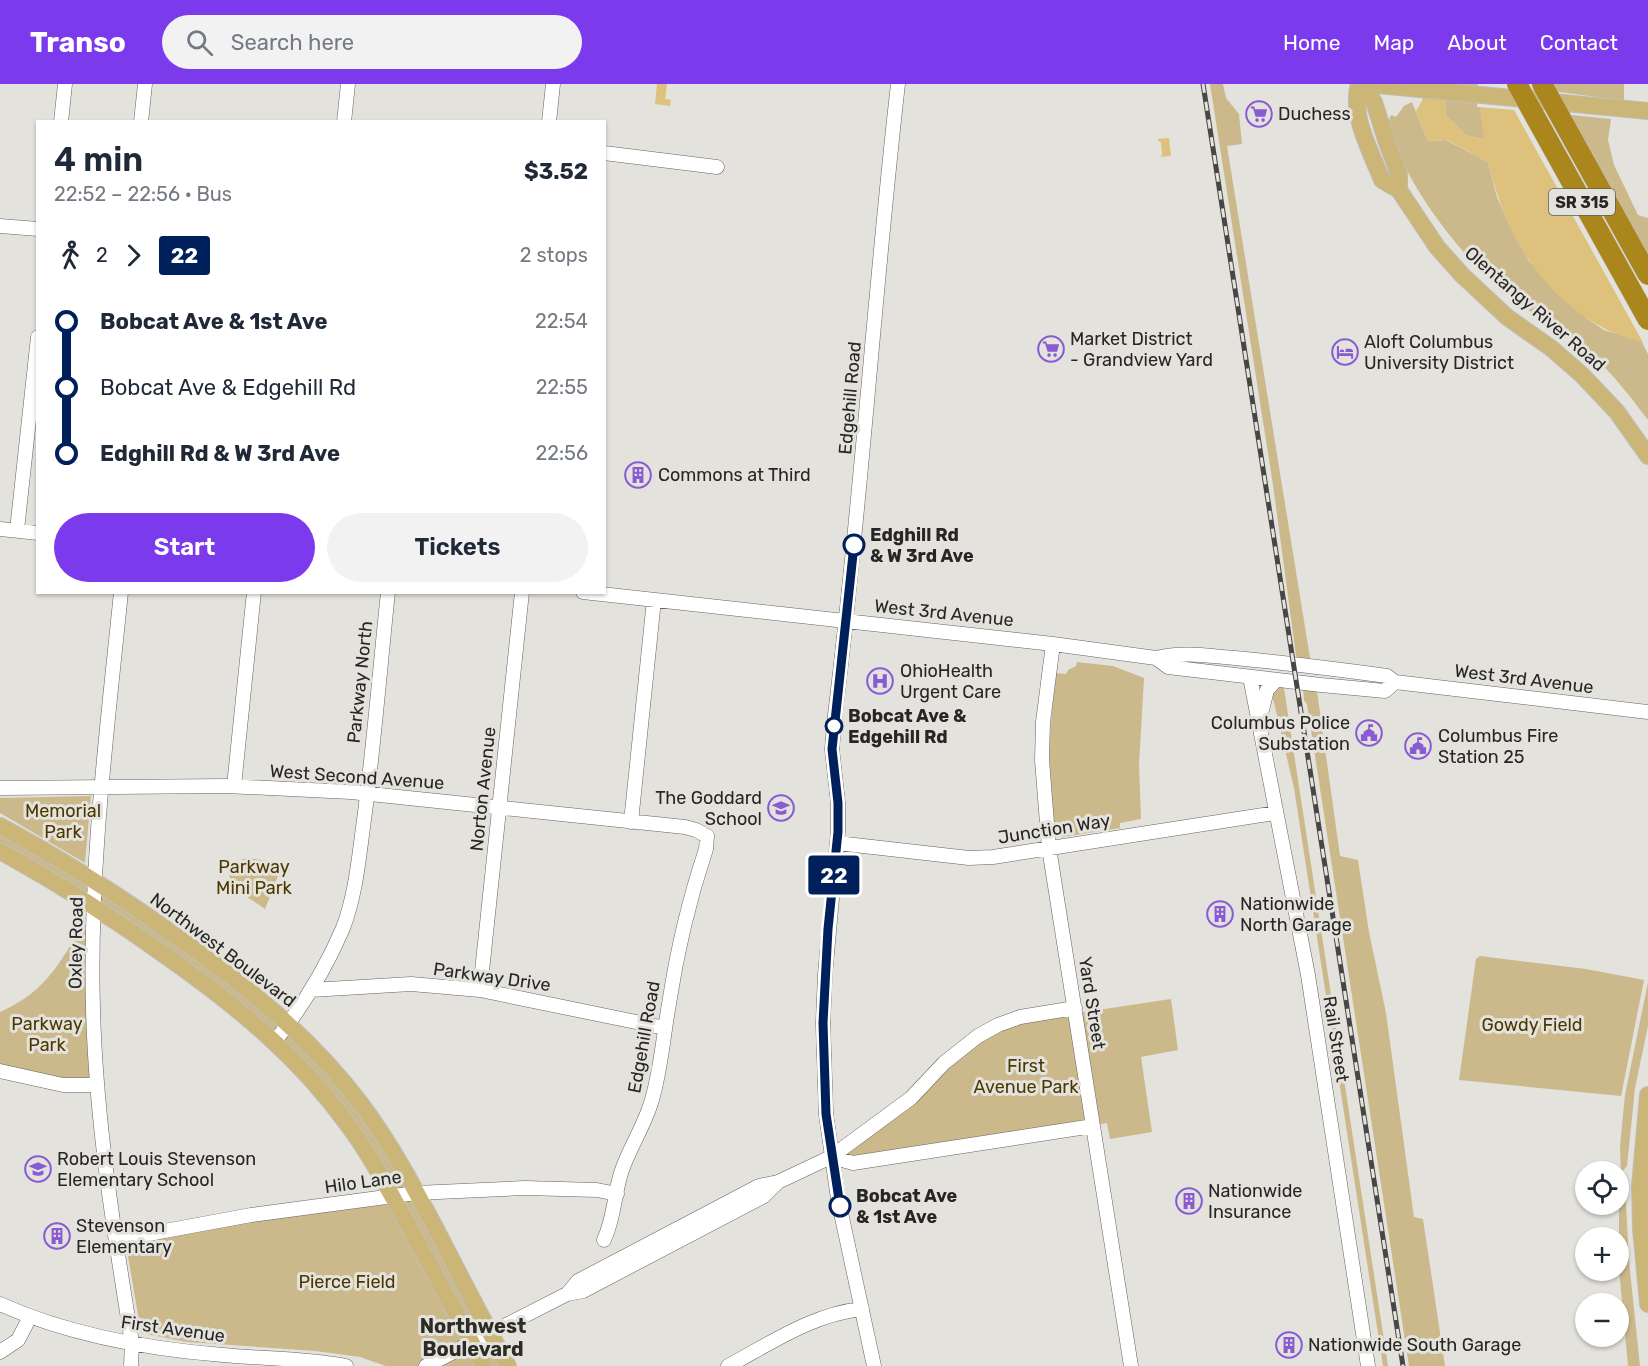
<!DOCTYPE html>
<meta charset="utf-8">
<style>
body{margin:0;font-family:Rubik,sans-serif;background:#f2f2f3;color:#1f2937;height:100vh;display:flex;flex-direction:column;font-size:22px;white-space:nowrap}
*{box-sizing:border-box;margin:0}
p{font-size:20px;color:#747a83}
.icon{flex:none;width:33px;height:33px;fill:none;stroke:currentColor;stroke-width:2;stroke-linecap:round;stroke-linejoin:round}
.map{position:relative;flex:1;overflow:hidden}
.sheet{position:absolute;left:36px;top:36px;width:570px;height:474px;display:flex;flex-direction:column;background:#fff;border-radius:0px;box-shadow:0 2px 4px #0004}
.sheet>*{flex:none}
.badge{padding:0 12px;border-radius:4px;font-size:21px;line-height:39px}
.buttons{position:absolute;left:1575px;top:1077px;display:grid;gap:12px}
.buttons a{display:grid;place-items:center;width:54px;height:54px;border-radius:50%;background:#fff;box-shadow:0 2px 4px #0004;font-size:30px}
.map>.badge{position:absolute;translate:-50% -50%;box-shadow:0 0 0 3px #fff}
.legs{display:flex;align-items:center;gap:9px;height:66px;padding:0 18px;font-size:20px}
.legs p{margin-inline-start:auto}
.headline{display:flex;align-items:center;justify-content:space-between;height:102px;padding:0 18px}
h1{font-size:33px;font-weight:600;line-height:45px}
.button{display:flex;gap:12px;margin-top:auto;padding:12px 18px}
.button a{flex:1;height:69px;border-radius:36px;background:#7c3aed;color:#fff;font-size:24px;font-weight:600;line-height:69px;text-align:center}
.button a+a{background:#f2f2f3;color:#1f2937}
ul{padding:0 18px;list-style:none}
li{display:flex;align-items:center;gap:21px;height:66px;font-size:22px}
li i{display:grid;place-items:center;width:9px;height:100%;margin:0 8px;background:currentColor}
li i::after{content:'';width:15px;height:15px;margin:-8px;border:4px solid;border-radius:50%;background:#fff}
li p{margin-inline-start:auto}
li:first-child i{background:linear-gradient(#0000 50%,currentColor 0)}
li:last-child i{background:linear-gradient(currentColor 50%,#0000 0)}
header{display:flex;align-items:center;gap:36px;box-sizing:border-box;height:84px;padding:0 30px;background:#7c3aed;color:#fff}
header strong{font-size:28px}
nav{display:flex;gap:33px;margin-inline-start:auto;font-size:21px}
.search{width:420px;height:54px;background:#f2f2f3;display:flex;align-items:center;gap:15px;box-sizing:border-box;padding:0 21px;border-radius:33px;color:#747a83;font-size:22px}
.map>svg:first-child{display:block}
.green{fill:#cbb98c}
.water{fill:#ddc17c}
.pier{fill:#e4e2dc}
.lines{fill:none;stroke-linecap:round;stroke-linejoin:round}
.minor-casing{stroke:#66635e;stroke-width:15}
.major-casing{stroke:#bebebd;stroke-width:18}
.minor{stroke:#fff;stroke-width:14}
.major{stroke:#ccb677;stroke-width:16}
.rail-casing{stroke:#484644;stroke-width:5}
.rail{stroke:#e4e2dc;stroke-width:3;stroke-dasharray:9;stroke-linecap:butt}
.highway-bridge-casing{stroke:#bebebd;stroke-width:21;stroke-linecap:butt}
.highway-bridge{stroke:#aa861d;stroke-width:20}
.line-1-casing{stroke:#fff;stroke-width:14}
.line-1{stroke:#00205b;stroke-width:9}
.stop-1-dot{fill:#fff;stroke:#00205b;stroke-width:3}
.labels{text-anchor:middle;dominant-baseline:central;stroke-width:6;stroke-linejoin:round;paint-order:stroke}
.shield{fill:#e4e2dc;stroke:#605e5b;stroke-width:1.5}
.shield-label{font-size:16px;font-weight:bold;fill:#272624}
.poi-label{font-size:18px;fill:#272624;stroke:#e4e2dc;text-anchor:start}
.street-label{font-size:18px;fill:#272624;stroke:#e4e2dc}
.stop-label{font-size:18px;font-weight:bold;fill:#272624;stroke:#e4e2dc;text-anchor:start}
.park-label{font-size:18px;fill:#4b3800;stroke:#e4e2dc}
.neighbourhood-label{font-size:20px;font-weight:bold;fill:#2d2b26;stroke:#e4e2dc}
</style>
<header>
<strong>Transo</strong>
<div class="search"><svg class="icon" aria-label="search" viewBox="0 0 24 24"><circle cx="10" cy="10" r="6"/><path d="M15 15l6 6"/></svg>Search here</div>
<nav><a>Home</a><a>Map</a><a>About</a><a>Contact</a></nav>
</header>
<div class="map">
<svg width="1648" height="1282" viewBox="0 0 1648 1282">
<rect width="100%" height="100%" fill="#e4e2dc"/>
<!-- green -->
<path class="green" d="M1210,0H1223L1226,14L1239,30L1242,60L1227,62L1311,580L1297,579L1273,401Z
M1448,0H1481L1480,23L1485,56L1466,51L1446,32L1445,20Z
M1547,0H1624V17L1546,6Z
M1412,18L1428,57L1446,56L1488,78L1497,113L1511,145L1529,177L1586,234L1604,246L1642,258L1648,270V336C1632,315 1617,295 1598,277C1575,254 1546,239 1520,220C1472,184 1432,135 1404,81C1397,67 1383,46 1391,31L1396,33L1404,22Z
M1571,31L1611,35L1608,56L1614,81L1638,131L1648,134V170Z
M1077,578L1113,582L1144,594L1139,680L1141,735L1120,739V744L1063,753L1055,749L1054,744L1049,667L1055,589L1066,590L1068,586L1076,582Z
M1283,598L1388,1282H1383L1294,704L1272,610Z
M1303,604L1317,607L1340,772L1358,776L1369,848L1386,929L1414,1133L1423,1135L1445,1282H1409L1307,620L1304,616Z
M91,712L85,779L0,729V714Z
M0,742L204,872L361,1021L508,1282H484L384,1094L250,934L0,767Z
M247,774L283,779L265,825C256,818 242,811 234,802C223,790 234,777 247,774Z
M79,846H86L90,994L55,995L0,981V928C41,910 58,884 79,846Z
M1480,872L1586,885L1644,896L1621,1012L1459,996L1476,875Z
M1648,898V942L1635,1004L1627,1082L1621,1089L1620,1062L1625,1011Z
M1171,915L1178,966L1141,973L1152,1048L1110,1055L1107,1039L853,1079L831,1073L998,941Z
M1621,1110L1626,1119L1629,1177L1640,1282H1628L1619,1185V1115Z
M389,1120L475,1282H386L360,1273L315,1267L187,1258L141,1249L126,1160L253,1136Z"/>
<!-- water -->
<path class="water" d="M657,0H667L665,15L671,16L670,22L655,20Z
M1424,0H1448L1445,20L1446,32L1466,51L1484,56L1480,23L1481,0L1545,35L1648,259C1600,251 1556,217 1529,176C1508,147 1497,112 1488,78L1447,56L1428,57L1416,27L1422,17Z
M1169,54L1171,72L1160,73L1162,71L1161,58L1158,57V55Z"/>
<!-- pier -->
<path class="pier" d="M1478,0H1550L1548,34L1559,72L1606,152L1648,171V262H1645L1514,26L1477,23Z"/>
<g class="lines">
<!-- minor casing -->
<g class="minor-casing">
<path id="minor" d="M61,38L65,0
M141,38L145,0
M344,38L348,0
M549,38L553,0
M604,69L717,83
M0,142L38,145
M0,445L38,449
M17,446L38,253
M121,508C107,647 89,786 93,925C96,1038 114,1148 132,1259L131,1282
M583,508L1053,560L1156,574C1182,567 1209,572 1235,574C1286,579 1336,585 1387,592L1395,598L1648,628
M1053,560L1043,638L1042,676L1049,764L1131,1282
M1156,574L1168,583L1321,601L1385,607L1395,598
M1250,593L1308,891L1368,1282
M1260,634L1267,606L1276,596
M234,702L254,508
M0,704L226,702L351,708L685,743L696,746L707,752L706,765C689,816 677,867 669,920C663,953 661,987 651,1019C644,1042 630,1063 622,1086C614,1109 615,1132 604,1156
M631,738L654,516
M837,759L969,774L993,773L1275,729
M311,906L411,900L480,906L665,944
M480,906L522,508
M275,957C302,923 326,884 343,844C356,810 359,772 364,736C374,660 380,584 388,508
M0,987L63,1001H97
M831,1073L853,1079L1093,1042
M116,1156L251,1131L416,1109L525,1104L597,1106L617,1110
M567,1210L578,1197L759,1102L778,1098L831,1073L911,1014L944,979L978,952L998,941L1020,933L1075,924
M0,1220C69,1251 148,1265 223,1271C264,1275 305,1274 346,1282
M0,1268L18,1256L30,1233
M426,1282L567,1210L583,1207L764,1112L778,1098
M728,1282C771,1259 813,1230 862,1225
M874,1282L838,1115L826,1030L823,939L825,891L838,748V719L832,665L835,631C861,421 874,210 898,0"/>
</g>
<!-- major casing -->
<g class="major-casing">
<path id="major" d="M1359,0C1350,31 1371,68 1382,96L1399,106L1437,163L1462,191L1507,233L1551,264L1582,291L1617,328L1648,372
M1360,0L1374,18L1387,59L1399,90V106
M1367,0L1648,27
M0,742C60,774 118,811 173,850C244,900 309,951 361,1020C391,1060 415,1105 438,1149C461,1194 484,1238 508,1282
M0,767C60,800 118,837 173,877C239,924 300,974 348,1041C369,1069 385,1099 402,1130C430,1180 457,1231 484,1282
M1648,1011L1640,1102L1641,1145L1648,1220"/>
</g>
<!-- minor -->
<use href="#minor" class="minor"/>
<!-- major -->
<use href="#major" class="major"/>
<!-- rail casing -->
<g class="rail-casing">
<path id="rail" d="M1203,0L1403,1282"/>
</g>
<!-- rail -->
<use href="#rail" class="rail"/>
<!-- highway-bridge casing -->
<g class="highway-bridge-casing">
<path id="highway-bridge" d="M1517,0L1648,236
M1542,0L1648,191"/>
</g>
<!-- highway-bridge -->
<use href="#highway-bridge" class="highway-bridge"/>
</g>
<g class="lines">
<!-- line-1 casing -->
<g class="line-1-casing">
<path id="line-1" d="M840,1122L826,1030L823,939L828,845L838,748V719L832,665L854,461"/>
</g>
<!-- line-1 -->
<use href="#line-1" class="line-1"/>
</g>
<!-- icons -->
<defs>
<g id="supermarket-ring" transform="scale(1.35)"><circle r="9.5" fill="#e4e2dc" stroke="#885ad3" stroke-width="1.5"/><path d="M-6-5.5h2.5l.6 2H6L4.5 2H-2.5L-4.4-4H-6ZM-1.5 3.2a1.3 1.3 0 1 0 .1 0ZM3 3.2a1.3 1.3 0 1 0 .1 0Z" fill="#885ad3"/></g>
<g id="hotel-ring" transform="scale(1.35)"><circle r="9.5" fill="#e4e2dc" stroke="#885ad3" stroke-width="1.5"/><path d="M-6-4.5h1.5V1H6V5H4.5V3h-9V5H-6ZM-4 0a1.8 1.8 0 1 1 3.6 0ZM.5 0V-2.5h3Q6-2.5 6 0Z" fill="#885ad3"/></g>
<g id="building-ring" transform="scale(1.35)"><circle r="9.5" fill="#e4e2dc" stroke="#885ad3" stroke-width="1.5"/><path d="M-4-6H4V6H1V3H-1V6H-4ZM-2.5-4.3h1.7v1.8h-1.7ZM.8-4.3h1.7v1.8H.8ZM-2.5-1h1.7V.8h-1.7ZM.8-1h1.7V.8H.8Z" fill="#885ad3"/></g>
<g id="hospital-ring" transform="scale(1.35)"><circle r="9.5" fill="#e4e2dc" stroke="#885ad3" stroke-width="1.5"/><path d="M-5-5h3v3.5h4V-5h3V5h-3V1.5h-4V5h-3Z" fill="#885ad3"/></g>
<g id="civic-ring" transform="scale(1.35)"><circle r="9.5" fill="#e4e2dc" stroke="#885ad3" stroke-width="1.5"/><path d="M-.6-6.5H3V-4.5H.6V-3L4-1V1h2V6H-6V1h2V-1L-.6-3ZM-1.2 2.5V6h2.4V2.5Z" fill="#885ad3"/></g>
<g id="school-ring" transform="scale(1.35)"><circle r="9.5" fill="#e4e2dc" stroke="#885ad3" stroke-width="1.5"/><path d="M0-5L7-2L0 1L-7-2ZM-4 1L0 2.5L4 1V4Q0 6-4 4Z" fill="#885ad3"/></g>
</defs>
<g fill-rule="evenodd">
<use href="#supermarket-ring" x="1259" y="30"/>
<use href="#supermarket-ring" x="1051" y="265"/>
<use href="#hotel-ring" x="1345" y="268"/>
<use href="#building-ring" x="638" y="391"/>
<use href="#hospital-ring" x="880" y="597"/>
<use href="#civic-ring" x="1369" y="649"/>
<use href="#civic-ring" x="1418" y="662"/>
<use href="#school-ring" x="781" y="724"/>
<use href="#building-ring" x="1220" y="830"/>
<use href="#school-ring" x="38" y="1085"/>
<use href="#building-ring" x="1189" y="1117"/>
<use href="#building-ring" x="57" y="1152"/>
<use href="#building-ring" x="1289" y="1261"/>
</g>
<!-- markers -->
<g class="stop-1-dot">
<circle cx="854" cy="461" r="10"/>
<circle cx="834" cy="642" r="8"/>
<circle cx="840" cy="1122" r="10"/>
</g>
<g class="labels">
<!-- shield labels -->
<rect class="shield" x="1549" y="105" width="66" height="26" rx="4.5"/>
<g class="shield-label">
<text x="1582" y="118">SR 315</text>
</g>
<!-- poi labels -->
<g class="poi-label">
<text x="1278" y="30">Duchess</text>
<text x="1070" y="255">Market District<tspan x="1070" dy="21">- Grandview Yard</tspan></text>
<text x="1364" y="258">Aloft Columbus<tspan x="1364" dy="21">University District</tspan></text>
<text x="658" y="391">Commons at Third</text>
<text x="900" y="587">OhioHealth<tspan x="900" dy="21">Urgent Care</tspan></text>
<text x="1350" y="639" text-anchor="end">Columbus Police<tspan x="1350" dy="21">Substation</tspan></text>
<text x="1438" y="652">Columbus Fire<tspan x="1438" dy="21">Station 25</tspan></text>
<text x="762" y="714" text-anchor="end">The Goddard<tspan x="762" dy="21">School</tspan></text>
<text x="1240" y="820">Nationwide<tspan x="1240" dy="21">North Garage</tspan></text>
<text x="57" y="1075">Robert Louis Stevenson<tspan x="57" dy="21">Elementary School</tspan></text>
<text x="1208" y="1107">Nationwide<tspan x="1208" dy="21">Insurance</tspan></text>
<text x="76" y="1142">Stevenson<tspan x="76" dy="21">Elementary</tspan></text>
<text x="1308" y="1261">Nationwide South Garage</text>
</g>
<!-- street labels -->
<g class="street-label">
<text transform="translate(1535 225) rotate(41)">Olentangy River Road</text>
<text transform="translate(850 314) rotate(-85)">Edgehill Road</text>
<text transform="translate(944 529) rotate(6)">West 3rd Avenue</text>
<text transform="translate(1524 595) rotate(7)">West 3rd Avenue</text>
<text transform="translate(360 598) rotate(-84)">Parkway North</text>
<text transform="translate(357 693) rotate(4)">West Second Avenue</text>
<text transform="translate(483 705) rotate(-84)">Norton Avenue</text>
<text transform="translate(1054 745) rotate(-9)">Junction Way</text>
<text transform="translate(76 859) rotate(-89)">Oxley Road</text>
<text transform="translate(223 866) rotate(37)">Northwest Boulevard</text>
<text transform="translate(492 893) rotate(8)">Parkway Drive</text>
<text transform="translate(1092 919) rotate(81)">Yard Street</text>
<text transform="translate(644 953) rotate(-80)">Edgehill Road</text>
<text transform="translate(1336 955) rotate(81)">Rail Street</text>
<text transform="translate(363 1098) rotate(-8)">Hilo Lane</text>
<text transform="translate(173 1245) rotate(8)">First Avenue</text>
</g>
<!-- stop labels -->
<g class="stop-label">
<text x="870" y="451">Edghill Rd<tspan x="870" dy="21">&amp; W 3rd Ave</tspan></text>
<text x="848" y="632">Bobcat Ave &amp;<tspan x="848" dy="21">Edgehill Rd</tspan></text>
<text x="856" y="1112">Bobcat Ave<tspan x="856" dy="21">&amp; 1st Ave</tspan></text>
</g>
<!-- park labels -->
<g class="park-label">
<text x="63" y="727">Memorial<tspan x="63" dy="21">Park</tspan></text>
<text x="254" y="783">Parkway<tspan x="254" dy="21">Mini Park</tspan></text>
<text x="47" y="940">Parkway<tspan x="47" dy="21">Park</tspan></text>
<text x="1532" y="941">Gowdy Field</text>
<text x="1026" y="982">First<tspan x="1026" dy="21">Avenue Park</tspan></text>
<text x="347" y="1198">Pierce Field</text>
</g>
<!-- neighbourhood labels -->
<g class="neighbourhood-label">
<text x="473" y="1242">Northwest<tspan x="473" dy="23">Boulevard</tspan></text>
</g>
</g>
</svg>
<div class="buttons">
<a><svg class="icon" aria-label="locate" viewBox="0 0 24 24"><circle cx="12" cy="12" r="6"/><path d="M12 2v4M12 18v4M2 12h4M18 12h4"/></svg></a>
<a>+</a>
<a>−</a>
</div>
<b class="badge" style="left:834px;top:791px;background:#00205b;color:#fff">22</b>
<section class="sheet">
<div class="headline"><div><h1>4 min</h1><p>22:52 – 22:56 · Bus</p></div><b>$3.52</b></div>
<div class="legs"><svg class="icon" aria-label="walk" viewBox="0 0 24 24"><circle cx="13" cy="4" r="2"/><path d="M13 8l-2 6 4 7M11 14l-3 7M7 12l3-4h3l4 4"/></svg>2<svg class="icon" aria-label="forward" viewBox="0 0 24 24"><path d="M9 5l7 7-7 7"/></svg><b class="badge" style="background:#00205b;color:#fff">22</b><p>2 stops</p></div>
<ul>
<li><i style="color:#00205b"></i><b>Bobcat Ave &amp; 1st Ave</b><p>22:54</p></li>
<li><i style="color:#00205b"></i><span>Bobcat Ave &amp; Edgehill Rd</span><p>22:55</p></li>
<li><i style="color:#00205b"></i><b>Edghill Rd &amp; W 3rd Ave</b><p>22:56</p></li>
</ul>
<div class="button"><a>Start</a><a>Tickets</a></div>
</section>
</div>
